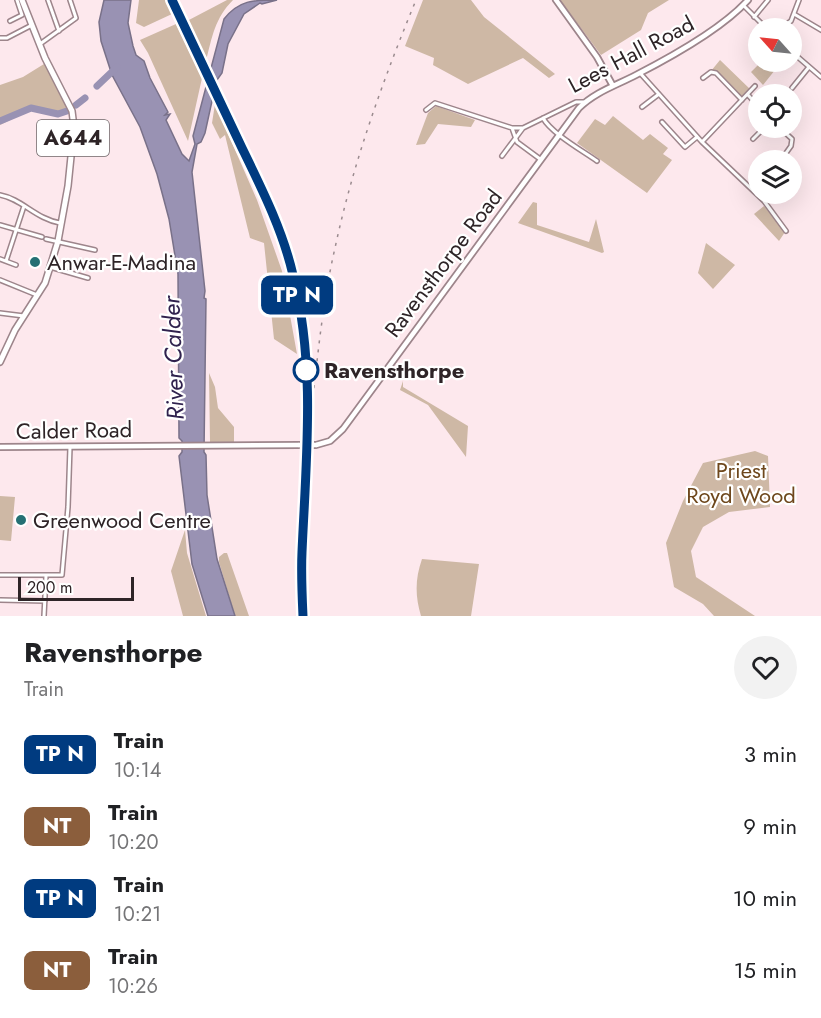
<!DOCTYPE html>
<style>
body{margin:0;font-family:Jost,sans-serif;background:#f2f2f2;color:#202124;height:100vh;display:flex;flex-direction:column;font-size:22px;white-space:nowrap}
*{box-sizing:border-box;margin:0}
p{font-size:20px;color:#757577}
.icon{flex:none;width:33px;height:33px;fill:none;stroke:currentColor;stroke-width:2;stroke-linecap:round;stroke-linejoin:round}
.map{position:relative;height:616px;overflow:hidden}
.drawer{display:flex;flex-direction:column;background:#fff;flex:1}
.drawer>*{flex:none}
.badge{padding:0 12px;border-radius:9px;font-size:21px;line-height:39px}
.needle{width:39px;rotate:297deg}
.tools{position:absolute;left:748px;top:18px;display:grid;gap:12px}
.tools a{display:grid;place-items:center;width:54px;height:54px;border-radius:50%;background:#fff;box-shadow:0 6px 24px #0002;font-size:30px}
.scale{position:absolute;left:18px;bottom:15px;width:116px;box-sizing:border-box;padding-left:6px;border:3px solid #2e2427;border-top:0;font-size:16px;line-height:21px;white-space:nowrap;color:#2e2427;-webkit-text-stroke:4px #fff;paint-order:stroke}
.map>.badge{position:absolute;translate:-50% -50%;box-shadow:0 0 0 3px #fff}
.round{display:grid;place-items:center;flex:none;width:63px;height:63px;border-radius:32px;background:#f2f2f2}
.overview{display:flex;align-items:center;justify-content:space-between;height:102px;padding:0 24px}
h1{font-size:28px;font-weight:700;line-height:45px}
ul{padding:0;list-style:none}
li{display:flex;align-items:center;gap:18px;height:72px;padding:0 24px}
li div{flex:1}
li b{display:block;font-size:22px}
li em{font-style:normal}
li .badge{min-width:66px;font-weight:700;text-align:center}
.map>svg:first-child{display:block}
.green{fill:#ceb8a5}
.water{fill:#9992b3;stroke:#797189;stroke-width:1.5}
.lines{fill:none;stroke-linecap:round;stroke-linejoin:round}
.river{stroke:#9992b3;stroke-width:7}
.minor-casing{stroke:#9d858b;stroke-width:6}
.tertiary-casing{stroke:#9d858b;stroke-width:8}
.trunk-casing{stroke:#9d858b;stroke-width:8}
.minor{stroke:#fff;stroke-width:3}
.tertiary{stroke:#fff;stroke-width:4.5}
.trunk{stroke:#fff;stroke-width:5}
.rail{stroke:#9b8b8f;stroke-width:1.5;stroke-dasharray:3 6;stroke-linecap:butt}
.tertiary-bridge-casing{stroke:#9d858b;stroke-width:8;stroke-linecap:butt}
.tertiary-bridge{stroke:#fff;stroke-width:4.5}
.line-casing{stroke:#fff;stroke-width:14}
.line{stroke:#003b80;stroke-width:9}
.poi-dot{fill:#257074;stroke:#fff;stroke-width:2}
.stop-dot{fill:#fff;stroke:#003b80;stroke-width:3}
.labels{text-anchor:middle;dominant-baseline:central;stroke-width:4.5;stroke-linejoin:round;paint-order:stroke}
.shield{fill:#fff;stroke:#6d6668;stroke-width:1.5}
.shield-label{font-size:21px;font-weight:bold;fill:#2e2427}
.street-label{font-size:22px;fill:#2e2427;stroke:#fff}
.poi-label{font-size:22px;fill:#2e2427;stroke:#fff;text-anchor:start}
.stop-label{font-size:22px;font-weight:bold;fill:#2e2427;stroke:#fff;text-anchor:start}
.park-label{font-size:22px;fill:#6e471c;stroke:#fff}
.water-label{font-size:24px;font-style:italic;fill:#30224e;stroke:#fff}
</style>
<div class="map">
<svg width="821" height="616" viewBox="0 0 821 616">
<rect width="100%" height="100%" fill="#fde8ed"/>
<!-- green -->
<path class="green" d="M139,0H166L172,14L144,27L136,23Z
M227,0H233C215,18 212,37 206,61L187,21Z
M423,0H471L484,17L555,74L549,78L523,58L468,84L433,65L434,58L405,46Z
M560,0H669L648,13L641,30L601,55Z
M176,24L202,78L188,141L148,53L140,40Z
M45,58L72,111L58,115L32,109L0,125V85L23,77L44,64L42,60Z
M720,60L751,90L742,99L716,72L711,71Z
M761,62H774L779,65L763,85L751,72Z
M215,104L257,200L282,271L297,354L274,339L264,243L250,238L225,135L220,139L212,123Z
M436,106L475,120L471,127L438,124L425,144L416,145L428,113Z
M613,116L643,140L650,134L668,148L663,154L672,160L647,193L577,143L595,119L605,125Z
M533,202L537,203V225L589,242L596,219L604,252L602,253L518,223Z
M764,206L785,232L779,241L754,214Z
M706,243L735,265L713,289L698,273Z
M209,373L215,387L218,408L234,427V442H210Z
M403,381V387L468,426L466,457L428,405L400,390Z
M755,451L768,456L770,507L729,512L703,527L691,551L696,577L755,616H714L703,604L674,587L666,543L683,501L703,463Z
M0,496L15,497L11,541L0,540Z
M185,530L187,553L206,616H183L171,571Z
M224,553H227L249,616H235L219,562V557Z
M422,559L479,564L471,616H421C415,596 415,579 422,559Z"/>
<!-- water -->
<path class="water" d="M104,0H131L128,23L133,46L136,55L144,61L150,78L168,112L165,115L170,114L166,120L182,154L189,161L195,144L193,136L224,19C239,0 253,0 277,0L262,4L260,3L244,14L228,44L222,73L214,84L211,94L212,101L205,133L201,142L197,144L192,172L205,291L204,298L206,299L204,452L206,455L207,495L217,559L235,616H208L192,564L179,456L182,452V441L179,438L178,274L169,219L157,174L140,127L112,75L101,41L99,22Z"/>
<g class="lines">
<!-- river -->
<path class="river" d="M97,86L117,67
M76,105L85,98
M0,121L31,108L58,114L67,111"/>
<!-- minor casing -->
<g class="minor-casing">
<path id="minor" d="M48,0L59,31
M743,5L766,28
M794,14L821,30
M754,17L768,0
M10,21L22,15L17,0
M781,28L791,21L799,0
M0,38H7L32,25
M40,44L76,18L70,0
M792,52L821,77
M640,73L702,142L764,201L786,231
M703,78L711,72L716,73L742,100
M792,88L809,67
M748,95L759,107
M642,107L659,94
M426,110L435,103L512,128H523
M543,118C551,133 583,151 597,161
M662,122L685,147L697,137
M512,128L517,142L540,159
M780,128L792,139L791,146L781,160
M753,139L764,128
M702,142L755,86
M502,156L523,128L576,102H584
M0,195C22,199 36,219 60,223
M0,225L42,237
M46,239L95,250
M0,259L16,265
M6,261L24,206
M50,267L88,278
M0,280L37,295
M0,313L24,316
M0,575H62L68,507L70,447
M0,600L45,601
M44,616L46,576"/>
</g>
<!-- tertiary casing -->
<g class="tertiary-casing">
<path id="tertiary" d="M556,0L597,57L613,86
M316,445L330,441L343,429L579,108C595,92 617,85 636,75C671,57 722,29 748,0
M0,447L299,445"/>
</g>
<!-- trunk casing -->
<g class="trunk-casing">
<path id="trunk" d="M0,362L15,330L45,283L50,267L58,241L68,186L74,127L72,111L45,58L22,0"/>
</g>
<!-- minor -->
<use href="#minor" class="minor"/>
<!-- tertiary -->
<use href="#tertiary" class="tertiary"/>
<!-- trunk -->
<use href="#trunk" class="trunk"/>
<!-- rail -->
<path class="rail" d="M170,0L254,176L270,213L291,277L302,345L306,402L299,554L300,616
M312,406C318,353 323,300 335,248C353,163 383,80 416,0"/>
<!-- tertiary-bridge casing -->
<g class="tertiary-bridge-casing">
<path id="tertiary-bridge" d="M299,445H316"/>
</g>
<!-- tertiary-bridge -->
<use href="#tertiary-bridge" class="tertiary-bridge"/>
</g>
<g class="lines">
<!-- line casing -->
<g class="line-casing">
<path id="line" d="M172,0C195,49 219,99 242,148C262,189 283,231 293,275C316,366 306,460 302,552C301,573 302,595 303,616"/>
</g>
<!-- line -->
<use href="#line" class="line"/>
</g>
<!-- markers -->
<g class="poi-dot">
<circle cx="35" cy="262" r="6"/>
<circle cx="21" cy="520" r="6"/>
</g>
<circle class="stop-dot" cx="306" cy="370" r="12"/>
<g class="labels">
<!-- shield labels -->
<rect class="shield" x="37" y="120" width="72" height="36" rx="4.5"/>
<g class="shield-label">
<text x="73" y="138">A644</text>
</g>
<!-- street labels -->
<g class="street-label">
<text transform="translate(631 54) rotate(-28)">Lees Hall Road</text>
<text transform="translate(443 263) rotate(-53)">Ravensthorpe Road</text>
<text transform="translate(74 430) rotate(-1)">Calder Road</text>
</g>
<!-- poi labels -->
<g class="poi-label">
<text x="47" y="262">Anwar-E-Madina</text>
<text x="33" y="520">Greenwood Centre</text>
</g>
<!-- stop labels -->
<g class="stop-label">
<text x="324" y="370">Ravensthorpe</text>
</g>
<!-- park labels -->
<g class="park-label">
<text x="741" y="470">Priest<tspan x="741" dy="25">Royd Wood</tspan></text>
</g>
<!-- water labels -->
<g class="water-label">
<text transform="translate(173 358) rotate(-92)">River Calder</text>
</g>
</g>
</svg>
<div class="tools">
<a><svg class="needle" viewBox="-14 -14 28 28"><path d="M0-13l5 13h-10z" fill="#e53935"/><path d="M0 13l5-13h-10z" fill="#757577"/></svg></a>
<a><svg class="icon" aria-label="locate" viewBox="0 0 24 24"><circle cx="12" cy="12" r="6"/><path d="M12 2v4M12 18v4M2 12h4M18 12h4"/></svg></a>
<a><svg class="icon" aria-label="layers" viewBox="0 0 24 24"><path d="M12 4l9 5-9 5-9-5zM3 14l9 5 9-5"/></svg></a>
</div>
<div class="scale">200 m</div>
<b class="badge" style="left:297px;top:295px;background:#003b80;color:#fff">TP N</b>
</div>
<section class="drawer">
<div class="overview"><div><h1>Ravensthorpe</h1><p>Train</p></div><a class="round"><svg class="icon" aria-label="heart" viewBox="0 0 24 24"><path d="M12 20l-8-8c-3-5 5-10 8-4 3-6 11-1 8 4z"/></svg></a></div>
<ul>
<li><span class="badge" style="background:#003b80;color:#fff">TP N</span><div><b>Train</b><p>10:14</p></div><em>3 min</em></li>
<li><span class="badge" style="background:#8b5e3c;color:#fff">NT</span><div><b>Train</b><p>10:20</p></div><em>9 min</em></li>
<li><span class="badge" style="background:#003b80;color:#fff">TP N</span><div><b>Train</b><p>10:21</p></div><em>10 min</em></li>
<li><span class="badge" style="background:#8b5e3c;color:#fff">NT</span><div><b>Train</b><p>10:26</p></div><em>15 min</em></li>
</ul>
</section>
